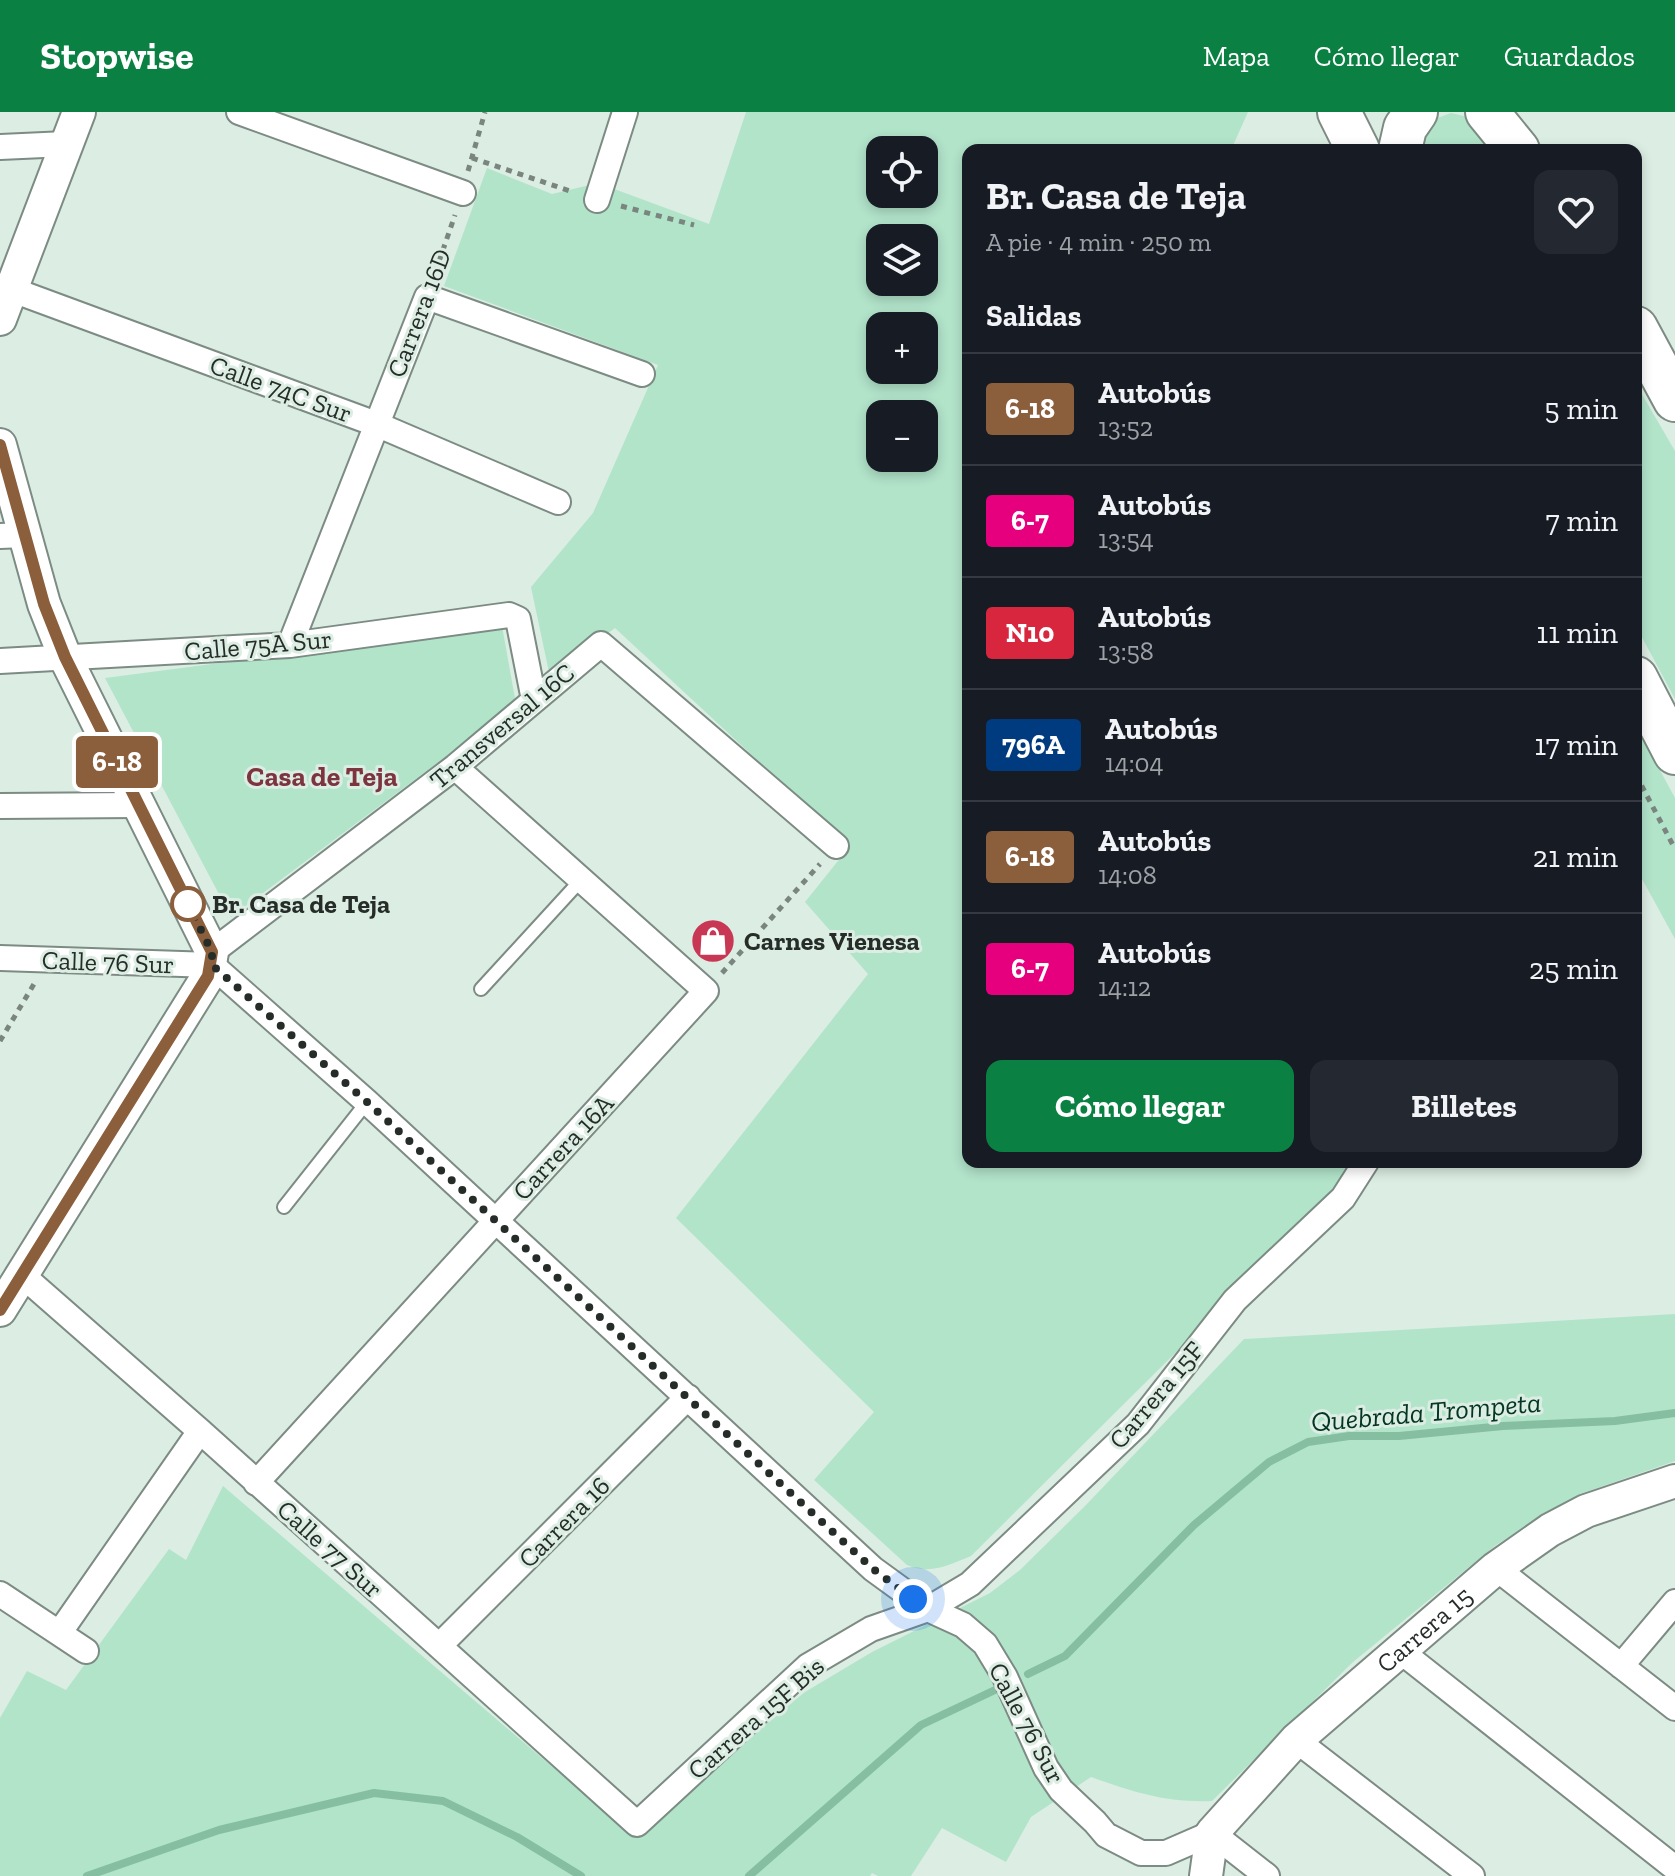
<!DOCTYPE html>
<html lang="es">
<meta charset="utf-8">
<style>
body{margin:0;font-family:"Zilla Slab",serif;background:#242831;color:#f1f3f6;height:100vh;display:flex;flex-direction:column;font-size:30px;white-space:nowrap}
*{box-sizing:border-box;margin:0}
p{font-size:26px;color:#9ea1a6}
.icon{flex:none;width:44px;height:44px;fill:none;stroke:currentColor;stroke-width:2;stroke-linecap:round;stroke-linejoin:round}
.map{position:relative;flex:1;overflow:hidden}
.side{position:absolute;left:962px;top:32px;width:680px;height:1024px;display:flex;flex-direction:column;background:#171b24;border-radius:16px;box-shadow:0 4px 12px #0003}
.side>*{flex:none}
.badge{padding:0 16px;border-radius:6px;font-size:28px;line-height:52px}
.fabs{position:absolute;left:866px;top:24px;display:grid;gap:16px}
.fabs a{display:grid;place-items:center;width:72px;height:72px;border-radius:16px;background:#171b24;box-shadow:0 4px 12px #0003;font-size:40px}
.you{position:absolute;width:40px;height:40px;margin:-20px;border:6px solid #fff;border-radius:50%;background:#1a73e8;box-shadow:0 0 0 12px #1a73e833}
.map>.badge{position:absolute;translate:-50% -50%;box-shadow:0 0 0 4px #fff}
h2{padding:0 24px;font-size:30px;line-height:72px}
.round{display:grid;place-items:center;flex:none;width:84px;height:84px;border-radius:16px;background:#242831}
.head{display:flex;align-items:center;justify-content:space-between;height:136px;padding:0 24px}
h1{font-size:38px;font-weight:700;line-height:60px}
.primary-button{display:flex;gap:16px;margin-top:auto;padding:16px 24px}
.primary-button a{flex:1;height:92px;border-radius:16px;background:#0b8043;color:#fff;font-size:32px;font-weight:700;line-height:92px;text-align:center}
.primary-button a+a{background:#242831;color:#f1f3f6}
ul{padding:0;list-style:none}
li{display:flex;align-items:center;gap:24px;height:112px;padding:0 24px;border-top:2px solid #363941}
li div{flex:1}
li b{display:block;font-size:30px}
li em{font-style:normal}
li .badge{min-width:88px;font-weight:700;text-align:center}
header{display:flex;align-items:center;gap:48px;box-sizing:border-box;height:112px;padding:0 40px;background:#0b8043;color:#fff}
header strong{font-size:38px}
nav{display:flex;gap:44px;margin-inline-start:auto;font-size:28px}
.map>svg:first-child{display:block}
.green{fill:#b2e4ca;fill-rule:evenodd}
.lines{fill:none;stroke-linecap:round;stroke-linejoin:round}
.stream{stroke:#86bea2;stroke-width:8}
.service-casing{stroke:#7c8b83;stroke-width:16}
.minor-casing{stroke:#7c8b83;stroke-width:28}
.tertiary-casing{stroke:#7c8b83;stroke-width:36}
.trunk-casing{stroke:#7c8b83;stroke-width:46}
.path{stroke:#79857e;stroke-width:5;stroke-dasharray:6 6;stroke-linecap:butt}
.service{stroke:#fff;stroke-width:12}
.minor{stroke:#fff;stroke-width:24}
.tertiary{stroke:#fff;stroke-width:32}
.trunk{stroke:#fff;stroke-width:42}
.line-casing{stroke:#fff;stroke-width:18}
.line{stroke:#8b5e3c;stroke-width:12}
.walk{stroke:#262d29;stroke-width:8;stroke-dasharray:0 14.4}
.stop-dot{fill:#fff;stroke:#8b5e3c;stroke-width:4}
.labels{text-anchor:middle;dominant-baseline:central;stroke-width:6;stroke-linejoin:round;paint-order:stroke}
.street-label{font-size:26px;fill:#262d29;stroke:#dcede3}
.stop-label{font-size:26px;font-weight:bold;fill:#262d29;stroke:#dcede3;text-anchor:start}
.poi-label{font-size:26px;font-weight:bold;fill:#262d29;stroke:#dcede3;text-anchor:start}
.neighbourhood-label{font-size:28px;font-weight:bold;fill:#7c343e;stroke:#dcede3}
.water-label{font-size:28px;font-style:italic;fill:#043623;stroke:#dcede3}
</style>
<header>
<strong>Stopwise</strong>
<nav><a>Mapa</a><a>Cómo llegar</a><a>Guardados</a></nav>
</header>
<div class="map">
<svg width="1675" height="1764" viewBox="0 0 1675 1764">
<rect width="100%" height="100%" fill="#dcede3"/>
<!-- green -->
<path class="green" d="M746,0H1248L1231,38H968V1050H1354L1310,1107L971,1444C948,1453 931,1463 907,1453L814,1368L874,1300L676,1106L868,862L805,790L850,734L615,516L550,565L531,475L593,401L658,253L444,174L487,56L552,82L598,71L709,112ZM880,38H924V82H880ZM880,126H924V170H880ZM880,214H924V258H880ZM880,302H924V346H880Z
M1451,1L1468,5L1505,38H1417L1432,8Z
M1636,272L1675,339V587L1636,514Z
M502,514L516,592L231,805L105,566Z
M1636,614L1675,686V827L1636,756Z
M1675,1202V1349L1580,1382L1496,1433L1353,1550L1212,1689C1167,1691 1133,1680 1091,1665L1031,1705L1006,1750L942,1716L911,1764H878L872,1761L870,1764H0V1606L27,1559L66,1578L169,1437L186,1448L223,1374L630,1721L805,1580L872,1540L990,1481L1020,1458L1086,1393L1244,1227Z"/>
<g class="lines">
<!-- stream -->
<path class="stream" d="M1028,1562L1065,1544L1194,1413L1269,1350L1308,1330L1349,1324H1399L1503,1314L1615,1309L1675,1301
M87,1764L219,1718L374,1681L443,1689L517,1725L581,1764
M749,1764L921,1613L995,1578"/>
<!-- service casing -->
<g class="service-casing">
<path id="service" d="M481,877L581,768
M284,1095L367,990"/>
</g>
<!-- minor casing -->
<g class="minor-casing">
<path id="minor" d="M239,0L463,81
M0,35L66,32
M597,88L625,0
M0,177H10L376,312L558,390
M0,424L24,423
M290,533L427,185L642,262
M0,549L290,533L509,503L518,507L534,588
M0,694L138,693
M212,840L455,655L601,532L836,734
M0,846L212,853L367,990L873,1457L928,1497L963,1513L985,1532L1005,1565L1046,1656L1061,1678L1095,1710L1106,1723L1141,1741H1166L1212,1721L1267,1764
M22,1163L200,1319L637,1712L808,1554L871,1517L928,1497L970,1472L1138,1312L1235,1188L1343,1086L1366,1050
M256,1371L706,879L455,655
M1496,1456L1675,1596
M0,1482L86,1539
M60,1520L200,1319
M439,1534L688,1285
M1399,1538L1675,1756
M1621,1554L1675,1490
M1296,1628L1472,1764"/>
</g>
<!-- tertiary casing -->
<g class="tertiary-casing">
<g id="tertiary">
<path d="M0,207L79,0"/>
<path d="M0,333L44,492L65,545L212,840L208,864L0,1198"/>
<path id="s1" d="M1206,1764L1212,1721L1296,1628L1496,1456L1550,1418L1586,1399L1675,1369"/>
</g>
</g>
<!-- trunk casing -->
<g class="trunk-casing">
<path id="trunk" d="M1339,0L1358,38
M1487,0L1518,38
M1400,38L1405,16L1416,0
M1636,216L1675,288
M1636,566L1675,641"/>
</g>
<!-- path -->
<path class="path" d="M472,46L573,80
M468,59L485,0
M621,94L694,113
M435,161L455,103
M1636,663L1675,737
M722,861L820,752
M0,929L34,872"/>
<!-- service -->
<use href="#service" class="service"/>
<!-- minor -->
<use href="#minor" class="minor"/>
<!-- tertiary -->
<use href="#tertiary" class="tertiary"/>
<!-- trunk -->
<use href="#trunk" class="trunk"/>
</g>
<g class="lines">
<!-- line casing -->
<g class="line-casing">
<path id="line" d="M0,333L44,492L65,545L212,840L208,864L0,1198"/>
</g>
<!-- line -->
<use href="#line" class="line"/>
<!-- walk -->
<path class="walk" d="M188,792L212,840V853L367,990L873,1457L913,1487"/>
</g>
<!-- icons -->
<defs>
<g id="shop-disc" transform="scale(2.3)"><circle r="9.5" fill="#c83854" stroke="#dcede3"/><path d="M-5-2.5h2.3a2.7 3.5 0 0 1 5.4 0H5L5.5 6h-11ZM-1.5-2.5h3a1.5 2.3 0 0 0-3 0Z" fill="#fff"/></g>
</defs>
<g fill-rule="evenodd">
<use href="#shop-disc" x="713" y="829"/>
</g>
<!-- markers -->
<circle class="stop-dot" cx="188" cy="792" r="16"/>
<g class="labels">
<!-- street labels -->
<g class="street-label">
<text transform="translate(419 201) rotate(-69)">Carrera 16D</text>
<text transform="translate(281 277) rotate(20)">Calle 74C Sur</text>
<text transform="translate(258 533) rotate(-5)">Calle 75A Sur</text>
<text transform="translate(502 614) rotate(-40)">Transversal 16C</text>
<text transform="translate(108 850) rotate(2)">Calle 76 Sur</text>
<text transform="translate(563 1035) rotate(-47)">Carrera 16A</text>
<text transform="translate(1156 1283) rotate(-50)">Carrera 15F</text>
<text transform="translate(564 1410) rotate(-45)">Carrera 16</text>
<text transform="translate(330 1437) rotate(42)">Calle 77 Sur</text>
<text stroke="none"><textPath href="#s1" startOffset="338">Carrera 15</textPath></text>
<text transform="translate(756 1606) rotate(-41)">Carrera 15F Bis</text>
<text transform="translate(1027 1611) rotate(62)">Calle 76 Sur</text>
</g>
<!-- stop labels -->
<g class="stop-label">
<text x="212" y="792">Br. Casa de Teja</text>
</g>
<!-- poi labels -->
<g class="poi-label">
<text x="744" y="829">Carnes Vienesa</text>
</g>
<!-- neighbourhood labels -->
<g class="neighbourhood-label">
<text x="322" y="664">Casa de Teja</text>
</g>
<!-- water labels -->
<g class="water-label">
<text transform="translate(1426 1300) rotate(-5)">Quebrada Trompeta</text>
</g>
</g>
</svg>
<div class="fabs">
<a><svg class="icon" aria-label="locate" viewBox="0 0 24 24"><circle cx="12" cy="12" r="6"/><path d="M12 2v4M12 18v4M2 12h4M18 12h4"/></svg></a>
<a><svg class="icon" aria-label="layers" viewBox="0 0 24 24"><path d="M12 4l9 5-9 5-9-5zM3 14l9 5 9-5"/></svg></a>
<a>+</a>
<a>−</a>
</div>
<div class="you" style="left:913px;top:1487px"></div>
<b class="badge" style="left:117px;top:650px;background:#8b5e3c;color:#fff">6-18</b>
<section class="side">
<div class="head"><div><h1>Br. Casa de Teja</h1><p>A pie · 4 min · 250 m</p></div><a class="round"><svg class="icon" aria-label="heart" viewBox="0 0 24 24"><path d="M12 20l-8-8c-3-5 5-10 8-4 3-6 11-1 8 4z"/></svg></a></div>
<h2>Salidas</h2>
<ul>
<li><span class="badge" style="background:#8b5e3c;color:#fff">6-18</span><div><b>Autobús</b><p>13:52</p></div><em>5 min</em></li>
<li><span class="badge" style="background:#e6007e;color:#fff">6-7</span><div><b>Autobús</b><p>13:54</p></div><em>7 min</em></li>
<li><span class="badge" style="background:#d7263d;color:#fff">N10</span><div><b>Autobús</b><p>13:58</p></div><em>11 min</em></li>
<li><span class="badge" style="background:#003b80;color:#fff">796A</span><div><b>Autobús</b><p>14:04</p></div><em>17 min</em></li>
<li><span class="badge" style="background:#8b5e3c;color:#fff">6-18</span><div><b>Autobús</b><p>14:08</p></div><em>21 min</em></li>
<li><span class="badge" style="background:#e6007e;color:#fff">6-7</span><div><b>Autobús</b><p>14:12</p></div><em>25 min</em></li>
</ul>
<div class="primary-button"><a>Cómo llegar</a><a>Billetes</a></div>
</section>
</div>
